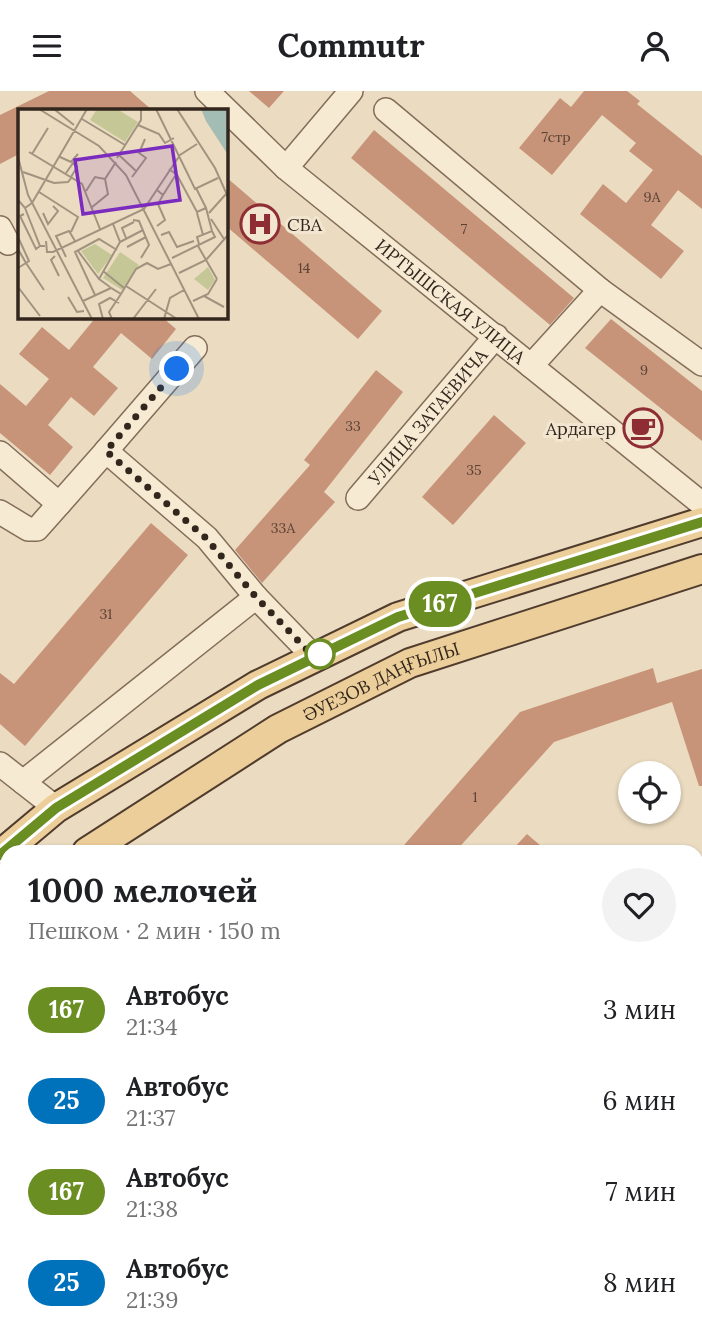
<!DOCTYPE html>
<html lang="ru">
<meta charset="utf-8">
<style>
body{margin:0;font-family:Lora,serif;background:#f2f2f2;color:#202124;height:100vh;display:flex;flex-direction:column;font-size:26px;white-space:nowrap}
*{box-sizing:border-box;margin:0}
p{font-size:23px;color:#757577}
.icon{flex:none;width:38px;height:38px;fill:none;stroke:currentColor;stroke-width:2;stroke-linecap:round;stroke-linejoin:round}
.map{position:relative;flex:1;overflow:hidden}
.sheet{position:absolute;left:0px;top:754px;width:704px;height:499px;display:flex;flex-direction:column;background:#fff;border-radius:21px 21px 0 0;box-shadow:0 2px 5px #0004}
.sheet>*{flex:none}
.badge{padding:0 14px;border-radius:23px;font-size:24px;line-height:46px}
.buttons{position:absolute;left:618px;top:670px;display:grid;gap:14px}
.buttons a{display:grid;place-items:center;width:63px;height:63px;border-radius:50%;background:#fff;box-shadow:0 2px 5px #0004;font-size:35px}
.you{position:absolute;width:35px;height:35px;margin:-18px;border:5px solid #fff;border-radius:50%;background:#1a73e8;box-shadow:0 0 0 10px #1a73e833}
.map>.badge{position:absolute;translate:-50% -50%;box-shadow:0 0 0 4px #fff}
.round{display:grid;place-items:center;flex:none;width:74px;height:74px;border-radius:37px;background:#f2f2f2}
.overview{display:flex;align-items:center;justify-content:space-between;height:119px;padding:0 28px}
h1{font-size:33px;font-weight:700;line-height:52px}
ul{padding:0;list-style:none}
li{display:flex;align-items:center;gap:21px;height:91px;padding:0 28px}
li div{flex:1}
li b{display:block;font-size:26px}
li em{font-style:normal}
li .badge{min-width:77px;font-weight:700;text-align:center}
header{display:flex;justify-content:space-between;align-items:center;height:91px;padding:0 28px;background:#fff;font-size:32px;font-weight:700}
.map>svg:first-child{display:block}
.building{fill:#c79479}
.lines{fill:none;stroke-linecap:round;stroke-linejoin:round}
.minor-casing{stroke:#836d5a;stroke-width:26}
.major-casing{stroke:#503c2e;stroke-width:32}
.minor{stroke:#f6ead3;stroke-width:23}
.major{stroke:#ecce9a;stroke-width:28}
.line-casing{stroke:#fff;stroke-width:16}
.line{stroke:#6b8e23;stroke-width:10}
.walk{stroke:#33261d;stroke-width:7;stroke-dasharray:0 12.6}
.stop-dot{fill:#fff;stroke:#6b8e23;stroke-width:3.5}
.labels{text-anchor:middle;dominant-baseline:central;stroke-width:6;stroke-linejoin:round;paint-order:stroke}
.number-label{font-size:14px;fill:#584234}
.poi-label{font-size:18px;fill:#33261d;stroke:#f3e6d0;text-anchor:start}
.street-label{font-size:18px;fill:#33261d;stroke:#f3e6d0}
.inset-road{fill:none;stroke:#a1937f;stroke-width:2}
.view{fill:#7b2cbf;fill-opacity:0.15;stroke:#7b2cbf;stroke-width:3.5}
.inset-edge{fill:none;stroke:#33261d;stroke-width:3.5}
</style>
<header><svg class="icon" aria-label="menu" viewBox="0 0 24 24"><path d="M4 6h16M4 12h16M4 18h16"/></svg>Commutr<svg class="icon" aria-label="person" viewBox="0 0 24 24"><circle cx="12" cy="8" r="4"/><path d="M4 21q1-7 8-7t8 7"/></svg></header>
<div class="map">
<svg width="702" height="1252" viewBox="0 0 702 1252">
<rect width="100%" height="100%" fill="#ebdcc1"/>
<!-- building -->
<path class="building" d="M49,0H130L152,19H19V63L0,73V24Z
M249,0H284L269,17Z
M584,0H627L640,10L637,13L702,65V118L678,99L651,134L684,160L661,188L580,123L603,93L626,112L653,79L629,60L636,52L602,24L552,84L519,57L560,7L571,16Z
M374,39L574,207L550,234L351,67Z
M226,86L382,220L358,248L226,135Z
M96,226H162L176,238L152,268L121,242L93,276L118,297L94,325L71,306L48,334L73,356L50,384L0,342V293L26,315L49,288L19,263L42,236L69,259Z
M611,228L702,300V350L585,257Z
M376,279L403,301L324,401L335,411L262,492L235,459L310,374L304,369Z
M494,324L526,352L453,434L422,406Z
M151,432L188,464L25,655L0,633V582L14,593Z
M653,577L657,592L702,578V695H699L672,611L554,651L455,761H398L520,621Z
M527,743L548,761H510Z"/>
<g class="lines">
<!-- minor casing -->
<g class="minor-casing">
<g id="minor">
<path id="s1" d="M207,0L286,77L702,413"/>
<path d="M386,19L600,199L531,275"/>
<path d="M286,77L351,0"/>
<path d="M0,137L8,152"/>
<path d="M600,199L702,273"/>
<path d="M106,360L195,257"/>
<path d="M0,362L59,413"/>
<path id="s2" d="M358,407L496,245"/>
<path d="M0,421L28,438H37L106,360L207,447L256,506L314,566"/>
<path d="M0,673L56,717"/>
<path d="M23,691L256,506"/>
<path d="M0,858L7,849"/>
<path d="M696,1138L702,1137"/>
<path d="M513,1246L516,1252"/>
<path d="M81,1252L85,1248L98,1247L104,1252"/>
<path d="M274,1252L281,1246"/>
</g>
</g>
<!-- major casing -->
<g class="major-casing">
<g id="major">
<path id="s3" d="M87,761L278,638L410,572L702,478"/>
<path d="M0,764L56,717L258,594L398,526L702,431"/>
<path d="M0,826L7,821"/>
</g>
</g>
<!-- minor -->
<use href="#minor" class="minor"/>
<!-- major -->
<use href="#major" class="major"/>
</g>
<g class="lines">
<!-- line casing -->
<g class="line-casing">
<path id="line" d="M0,764L56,717L258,594L398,526L702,431"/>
</g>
<!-- line -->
<use href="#line" class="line"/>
<!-- walk -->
<path class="walk" d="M177,278L106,360L206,447L256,506L314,566L320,563"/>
</g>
<!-- icons -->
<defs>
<g id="hospital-ring" transform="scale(2.0125)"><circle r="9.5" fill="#f3e6d0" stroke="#8e2e34" stroke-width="1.5"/><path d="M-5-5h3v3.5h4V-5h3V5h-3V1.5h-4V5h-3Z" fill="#8e2e34"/></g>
<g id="cafe-ring" transform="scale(2.0125)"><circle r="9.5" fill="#f3e6d0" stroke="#8e2e34" stroke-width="1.5"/><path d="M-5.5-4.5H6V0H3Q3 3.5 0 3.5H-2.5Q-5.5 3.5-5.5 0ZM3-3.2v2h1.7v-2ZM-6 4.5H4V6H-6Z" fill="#8e2e34"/></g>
</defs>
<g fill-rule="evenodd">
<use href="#hospital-ring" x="260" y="133"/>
<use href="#cafe-ring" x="643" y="337"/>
</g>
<!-- markers -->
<circle class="stop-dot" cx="320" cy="563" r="14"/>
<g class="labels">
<!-- number labels -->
<g class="number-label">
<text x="556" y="46">7стр</text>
<text x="652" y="106">9А</text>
<text x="464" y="138">7</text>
<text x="304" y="177">14</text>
<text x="644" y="279">9</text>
<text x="353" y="335">33</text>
<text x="474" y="379">35</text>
<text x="283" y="437">33А</text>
<text x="106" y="523">31</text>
<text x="475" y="706">1</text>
</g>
<!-- poi labels -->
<g class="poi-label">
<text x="287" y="133">СВА</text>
<text x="616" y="337" text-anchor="end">Ардагер</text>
</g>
<!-- street labels -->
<g class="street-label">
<text stroke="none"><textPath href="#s1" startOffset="322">ИРТЫШСКАЯ УЛИЦА</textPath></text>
<text stroke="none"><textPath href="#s2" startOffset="107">УЛИЦА ЗАТАЕВИЧА</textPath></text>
<text stroke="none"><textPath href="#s3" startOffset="341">ӘУЕЗОВ ДАҢҒЫЛЫ</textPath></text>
</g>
</g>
<!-- overview -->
<g transform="translate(18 18)">
<rect width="210" height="210" fill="#ebdcc1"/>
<path d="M79,0H99L120,13L107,33L72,11ZM77,135L94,146L80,165L63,142ZM102,143L121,156L104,181L85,169ZM190,158L197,171L190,181L176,170Z" fill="#c5c896"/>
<path d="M183,0H210V46L188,12Z" fill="#a3bdb4"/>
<path class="inset-road" d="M21,0L81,37L108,66L181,210M36,0L56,16M138,0L177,80L200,69M159,0L197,59L210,88M64,10L107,36M120,16L141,25L147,34L156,29M11,43L64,75L82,120M14,45L30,19M101,46L118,62M0,48L10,86L74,210M42,48L53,53L60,45M99,49L123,11V0M151,60L159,66L179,103L188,99L194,122M5,63L36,74L50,73L54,68M48,64L55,54L59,58L53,68M114,68L128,49L121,44L127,30M178,79L188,99M139,81L145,86L157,67M68,82L77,68L87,70M21,83L60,108L53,123M0,91L7,99L14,94L69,0M7,99L22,137H27M73,99L90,85L87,70L98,53M25,104L30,115L40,102L35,97M179,104L185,126M191,104L208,85M6,105L2,107L18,140L22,137M193,110L206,130M115,111L121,112L131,136L123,149M139,117L147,111L140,95L145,86M143,126L151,123L159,138L176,132M0,128L11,152L8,154L0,140M108,129L104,119L116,113M28,132L29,143H35L126,100L162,46L179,35M102,133L125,121M180,137L199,170M109,138L128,128M60,142L81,170M37,147L33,151L41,167M48,148L38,127L51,122L57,132M154,149L197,128L194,122L179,128L181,135M0,159L8,154L26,181M85,162L106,179M161,164L188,151L210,126M108,177L159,210M0,178L22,207M92,178L81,170L102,133L95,115M77,186L57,143L81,130L99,141M186,187L206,198M50,188L59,203L66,202M65,192L93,179L103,185L118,160L129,154L140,160L153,155M175,192L190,185L199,170M85,210L81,195L92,189L101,194M94,210L91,203L103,185M115,210L138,180M146,210L152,189L166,181"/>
<path class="view" d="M154,37L162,91L65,105L57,51Z"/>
<rect width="210" height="210" class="inset-edge"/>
</g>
</svg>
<div class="buttons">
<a><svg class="icon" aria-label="locate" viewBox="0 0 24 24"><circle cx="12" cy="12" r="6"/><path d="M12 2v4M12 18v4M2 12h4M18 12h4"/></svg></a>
</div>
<div class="you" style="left:177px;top:278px"></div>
<b class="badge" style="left:440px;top:513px;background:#6b8e23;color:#fff">167</b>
<section class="sheet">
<div class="overview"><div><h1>1000 мелочей</h1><p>Пешком · 2 мин · 150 m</p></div><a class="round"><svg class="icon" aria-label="heart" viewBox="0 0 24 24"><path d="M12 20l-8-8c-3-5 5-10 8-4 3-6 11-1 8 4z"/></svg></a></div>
<ul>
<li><span class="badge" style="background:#6b8e23;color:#fff">167</span><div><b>Автобус</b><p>21:34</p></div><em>3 мин</em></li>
<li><span class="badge" style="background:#0072bc;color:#fff">25</span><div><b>Автобус</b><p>21:37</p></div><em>6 мин</em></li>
<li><span class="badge" style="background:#6b8e23;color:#fff">167</span><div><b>Автобус</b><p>21:38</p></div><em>7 мин</em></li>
<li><span class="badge" style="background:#0072bc;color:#fff">25</span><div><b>Автобус</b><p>21:39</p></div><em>8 мин</em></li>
</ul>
</section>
</div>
